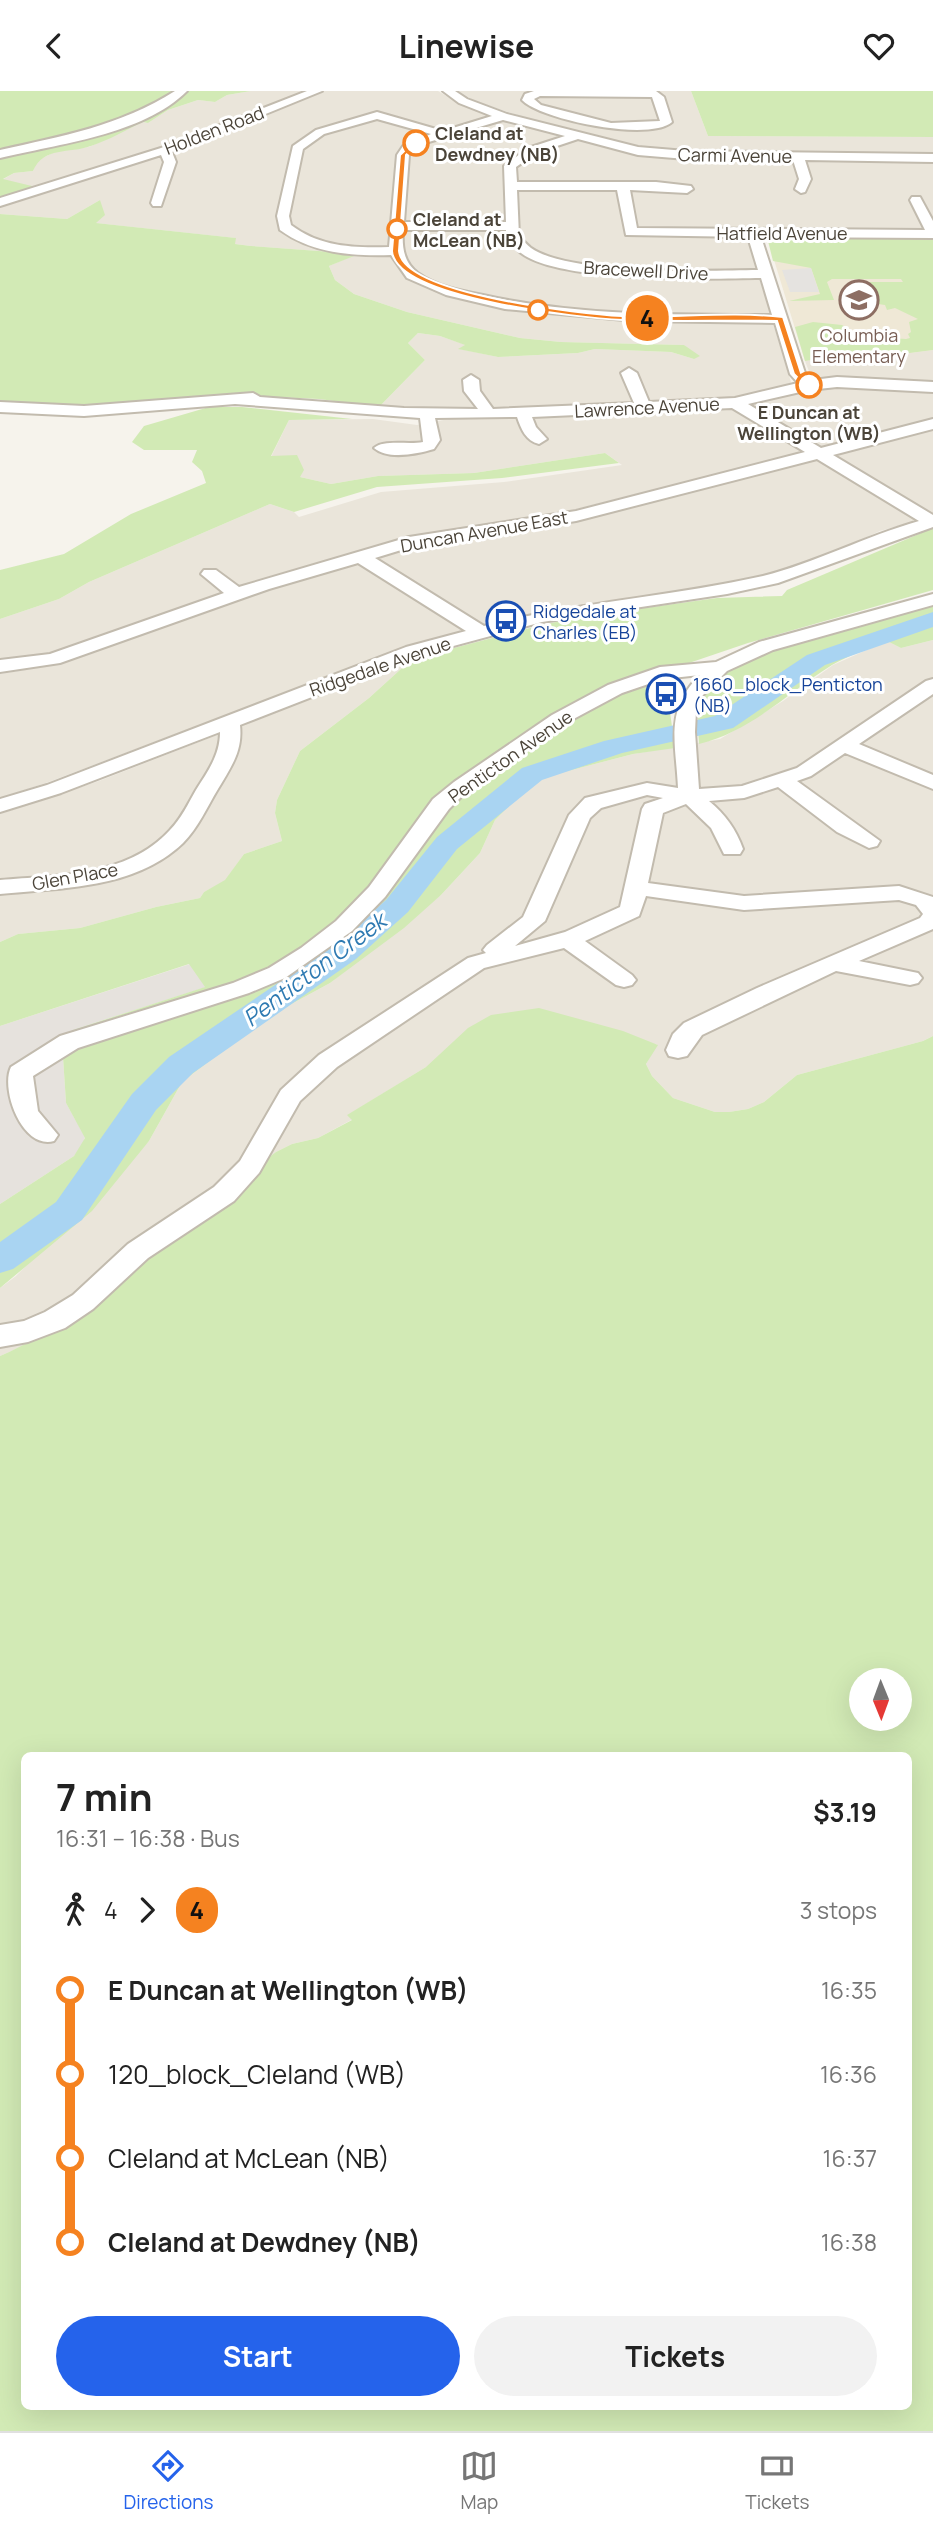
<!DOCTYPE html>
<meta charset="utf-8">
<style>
body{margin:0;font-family:Manrope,sans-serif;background:#f2f2f2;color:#222;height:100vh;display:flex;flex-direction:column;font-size:26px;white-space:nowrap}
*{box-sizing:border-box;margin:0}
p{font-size:23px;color:#767676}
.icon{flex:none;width:38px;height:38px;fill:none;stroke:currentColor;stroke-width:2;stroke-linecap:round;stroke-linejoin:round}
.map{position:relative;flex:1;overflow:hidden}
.panel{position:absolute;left:21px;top:1661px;width:891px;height:658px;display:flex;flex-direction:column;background:#fff;border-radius:10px;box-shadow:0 7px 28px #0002}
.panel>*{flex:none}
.badge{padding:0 14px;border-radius:23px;font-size:24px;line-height:46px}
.needle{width:46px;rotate:179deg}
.fabs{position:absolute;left:849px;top:1577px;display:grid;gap:14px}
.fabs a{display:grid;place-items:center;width:63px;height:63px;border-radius:50%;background:#fff;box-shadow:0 7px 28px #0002;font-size:35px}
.map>.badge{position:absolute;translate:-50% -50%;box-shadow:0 0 0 4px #fff}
.legs{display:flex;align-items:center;gap:10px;height:77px;padding:0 35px;font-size:23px}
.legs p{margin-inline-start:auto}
.headline{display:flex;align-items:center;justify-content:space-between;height:119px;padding:0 35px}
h1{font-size:38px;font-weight:700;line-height:52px}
.button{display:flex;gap:14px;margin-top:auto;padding:14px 35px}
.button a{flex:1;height:80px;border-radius:42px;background:#2563eb;color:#fff;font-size:28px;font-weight:700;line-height:80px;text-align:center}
.button a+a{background:#f2f2f2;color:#222}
ul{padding:0 35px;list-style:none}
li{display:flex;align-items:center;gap:24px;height:84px;font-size:26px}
li i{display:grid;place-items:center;width:10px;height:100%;margin:0 9px;background:currentColor}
li i::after{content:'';width:18px;height:18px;margin:-9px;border:5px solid;border-radius:50%;background:#fff}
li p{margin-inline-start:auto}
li:first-child i{background:linear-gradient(#0000 50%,currentColor 0)}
li:last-child i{background:linear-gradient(currentColor 50%,#0000 0)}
header{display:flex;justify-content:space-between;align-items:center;height:91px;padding:0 35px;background:#fff;font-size:32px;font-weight:700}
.menu{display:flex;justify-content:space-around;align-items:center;height:98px;border-top:2px solid #e0e0e0;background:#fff;font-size:19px;color:#767676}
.menu a{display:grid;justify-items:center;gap:4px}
.menu .current{color:#2563eb}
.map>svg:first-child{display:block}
.residential{fill:#eae5da}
.industrial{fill:#e6e2dd}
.education{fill:#efe8d6}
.green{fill:#d2eab5;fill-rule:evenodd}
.parking{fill:#e5e3e0}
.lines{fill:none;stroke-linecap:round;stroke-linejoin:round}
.river{fill:#a9d4f2;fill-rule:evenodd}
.minor-casing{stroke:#c2bbae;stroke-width:4}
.minor{fill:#fff;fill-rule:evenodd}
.line-1{fill:#f58220;stroke:#fff;stroke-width:2}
.stop-1-dot{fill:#fff;stroke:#f58220;stroke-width:3.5}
.labels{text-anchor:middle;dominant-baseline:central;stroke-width:6;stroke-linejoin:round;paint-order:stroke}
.far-street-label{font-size:18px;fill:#4b4439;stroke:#fff}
.far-stop-label{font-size:18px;font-weight:bold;fill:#4b4439;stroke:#fff;text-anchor:start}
.far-education-label{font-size:18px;fill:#785e54;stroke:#fff}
.far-transit-label{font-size:18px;fill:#164399;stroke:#fff;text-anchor:start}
.water-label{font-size:23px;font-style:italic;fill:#2e7ab2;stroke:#fff}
</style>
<header><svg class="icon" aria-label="back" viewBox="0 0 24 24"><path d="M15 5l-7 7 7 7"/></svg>Linewise<svg class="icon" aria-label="heart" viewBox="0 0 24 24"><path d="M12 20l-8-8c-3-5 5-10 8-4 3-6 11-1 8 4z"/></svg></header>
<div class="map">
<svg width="933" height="2340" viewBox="0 0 933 2340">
<rect width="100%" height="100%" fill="#f6f3ec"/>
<!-- residential -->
<path class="residential" d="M251,0H438L463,15L507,30L610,58L657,66L933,70V140H745L791,291L788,295L728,309L431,321L379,316L425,269L408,252L418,242L440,245L466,254L460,258L498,266L578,262L595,258L671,261L694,268L684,254L561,251L520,247L407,221L354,203L335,189L329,175L357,163L251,155L235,153V147L95,132L100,109L67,128L0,123V107L35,97L2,89L14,82L33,80L37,70L58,59L89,56L143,31L148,32L168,19L198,9L215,11L227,4Z
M458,0H691L708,45L933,46V64L679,60L639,57L517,24L475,10Z
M933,259V292L859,286L819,287L810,283L805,270L852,263L878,266Z
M830,295L933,300V328L553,424L395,449L254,490L39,566L0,571V528L59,508L89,491L270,413L294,421L299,426L381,401L504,391L622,374L605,362L474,382L378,385L331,393L300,386L271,366L289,329L373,328L417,334L449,328L734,317Z
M933,338V425L880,440L825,465L763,486L691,501L573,514L403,557L46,692L0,707V583L54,574L271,498L418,454L530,439L586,428Z
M933,549V945L923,950L797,984L764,1011L748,1018L729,1021H715L673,1007L652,985L646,973L657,953L426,976L348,1024L353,1028L318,1047L292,1053L276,1061L96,1211L32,1251L0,1265V1197L16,1185L149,1050L182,991L264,928L330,892L441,804L480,762L495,729L520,704L545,686L633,663L720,648L783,610L833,574L887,550L901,557Z
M412,568L369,607L300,660L277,709L275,722L282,750L244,763L225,790L204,801L200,807L156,816L80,837L18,843L0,851V723L99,690Z"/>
<!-- industrial -->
<path class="industrial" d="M190,873L206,896L73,939V960L63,966L66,1012L85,1046L82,1056L74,1065L0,1113V935Z"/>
<!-- education -->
<path class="education" d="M767,146H933V259L878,266L852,263L805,270Z"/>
<!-- green -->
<path class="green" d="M0,0H251L227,4L215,11L198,9L168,19L148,32L143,31C126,39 109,49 91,55C69,63 44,55 33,80L14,82L3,88L36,96L0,107Z
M691,0H933V46L708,45Z
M100,109L105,124L96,132L236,147L235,153L251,155L359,163L329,175L335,189L354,203L407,221L520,247L561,251L684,254L700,265L694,268L671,261L595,258L578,262L498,266L458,258L465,254L440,245L418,242L408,252L425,269L379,316L319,308L255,305L72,316L0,312V123L67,128Z
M767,146H933V259L878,266L852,263L805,270L795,236L813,231L842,234L861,245L906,248L910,247L908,243L911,241L909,231L918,228L895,217L887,219L885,214L878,213L867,191H903L901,188H832L827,191L834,209L789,210L820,203L811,177L773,170Z
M209,316H242L352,328L289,329L271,365L297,364L304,379L300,386L331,393L378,385L474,382L605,362L619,372L502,387L377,396L294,421L270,413L89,491L59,508L0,528V479L64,463L131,423L206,392L202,380L192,371L197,359H144L132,351L144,335Z
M933,437V499L748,552L689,572L668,607L675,657L633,663L545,686L520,704L495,729L480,762L441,804L404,837L330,892L264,928L182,991L149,1050L92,1120L0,1197V1113L74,1065L85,1047L66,1012L63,966L73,960V939L205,896L189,873L0,935V851L18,843L80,837L156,816L200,807L204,801L225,789L244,763L282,750L275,722L277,709L300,660L369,607L412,568L545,533L594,524L717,507L782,505L787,499Z
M933,515V549L901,557L887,550C869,558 849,564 832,574C787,602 752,640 699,653C697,625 696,611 716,589C742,561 889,527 933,515Z
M539,917L623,940L658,954L646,973L652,985L673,1007L715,1021H729L748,1018L764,1011L797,984L923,950L933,945V2340H0V1265C107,1219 183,1128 276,1061L292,1053L318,1047L352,1029L347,1024L426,976L468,937L491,924ZM861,1589H900V1628H861ZM24,1664H908V2315H24Z"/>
<!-- parking -->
<path class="parking" d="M811,177L819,201H790L782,179Z"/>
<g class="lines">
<!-- river -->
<path class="river" d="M933,521V536L825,574L733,637L622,662L542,689L457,758L408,821L356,868L193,982L156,1019L82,1129L13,1178L0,1182V1151L56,1111L132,1003L169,966L334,854L386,809L437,746L522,677L604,650L715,625L807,564Z"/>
<!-- minor casing -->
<g class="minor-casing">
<path id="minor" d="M175,0H187C143,44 58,53 0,67V59C62,45 120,35 175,0Z
M307,0H322L172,61L176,71L161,115H153L151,112L164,71L161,64L0,115V107L161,57Z
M443,0H455L467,8L507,23L638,56L686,60L933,63V71L805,69L811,88L805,101L801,102L795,98L799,88L793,69L686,68L638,64L578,48L536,62L516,76L517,91H656L691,95L693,98L687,102L630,99L637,137L925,139L910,109L912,106H920L933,130V147L761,146L805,282L813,289L837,286L933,291V301L837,296L809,299L748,313L821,357L933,328V338L833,364L933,424V436L778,492L727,503L542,531L420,564L240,634C243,660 231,676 218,698C207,716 198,737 183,752C135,798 62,797 0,803V789C58,784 127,786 170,739C181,728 188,713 196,699C208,680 220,664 220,641L61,702L0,721V708L47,694L406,556L466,540L358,472L269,498L60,572L0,581V569L50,563L224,502L201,483L204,479H216L239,496L409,446L576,420L805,361L732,317L532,326L536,336L547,348L539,353C526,350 521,338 517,326L435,327L440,349L434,358C417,363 388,369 374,357C384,348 408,354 423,351L420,327L235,313L84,325L0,321V311L84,315L253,302L260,306L404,317L478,318L464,300L463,289L471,284L479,289L480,300L493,318L634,312L621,282L629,277L637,282L649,311L735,307L798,292L790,283L775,232L635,230L505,218L446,204L407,187L391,164C352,165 313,163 280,139L277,125L293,55L316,39L377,21L443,40L492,25L459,12ZM377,28L431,43L403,55L397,64L389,156C354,157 320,156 291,134L289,125L303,58L324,43ZM503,29L565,45L528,57L504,75L506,131H404L409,64L422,53ZM517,99H617L626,144L748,146L758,179C709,180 569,184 531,157C527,154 523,149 519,145ZM403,139H506V146C511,151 516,158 521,162C560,192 709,188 761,187L772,224C677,224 577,225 483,204C462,200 436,195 418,182C403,171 402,155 403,139ZM817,368L919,430C866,445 815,472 763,485C671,506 576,511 484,535L375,467L411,456L576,430Z
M534,0H656L664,6L672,31C650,51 541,29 522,9L525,3ZM540,5L652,6L660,30L611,32L541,14L534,8Z
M933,503V514L773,559L727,580L702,605L696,619L695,641L699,698L742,695L797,677L926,590L933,588V603L859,653L933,684V698L845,662L811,685L797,690L880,750L877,755L869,757L837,741L778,696L744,707L709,710C725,723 736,738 743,758L740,763H724L711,737L686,713L663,722L648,792L744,805L899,795L933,806V838L859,870L918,882L922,887L918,892L910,894L836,880L702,944L687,965L678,967L669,965L666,959L673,943L684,932L757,897L920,827L923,823L916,814L899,809L744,819L646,805L639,825L585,850L632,884L636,889L632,894L624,896L616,894L564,857L484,877L337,976L300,1010L259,1082L234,1110L148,1167L93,1218L65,1237L28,1251L0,1256V1234L24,1230L45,1221L73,1204L128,1153L214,1096L240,1070L281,999L319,964L468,867L486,862L483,859L487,854L523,826L569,724L585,707L647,692L678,697C676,652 664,619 700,584L663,588L622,602L566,632L468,699L449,718L385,806L352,840L285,887L249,902L78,957L33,985L38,1020L58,1044L54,1050C22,1059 0,998 11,976L60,945L233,892L269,877L301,857L336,830L369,796L433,708L454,691L552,624L608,594L660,576L716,571L759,551ZM647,704L663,707L645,713L642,718L620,816L565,841L515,855L545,830L590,727L601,717Z"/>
</g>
<!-- minor -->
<use href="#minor" class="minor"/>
</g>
<!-- line-1 -->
<path class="line-1" d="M414,51L419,52L406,64L399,160C403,204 584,223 622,225C675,227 730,220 783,226L801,282L813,294L806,295L794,283L777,230C726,229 674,231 623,229C582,227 396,208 392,160L400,64Z"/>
<!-- icons -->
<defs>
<g id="school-ring" transform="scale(2.0125)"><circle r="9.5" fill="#fff" stroke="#8d6e63" stroke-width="1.5"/><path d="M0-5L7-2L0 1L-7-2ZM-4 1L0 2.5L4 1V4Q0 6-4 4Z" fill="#8d6e63"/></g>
<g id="bus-ring" transform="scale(2.0125)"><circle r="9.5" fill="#fff" stroke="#1a4fb4" stroke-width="1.5"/><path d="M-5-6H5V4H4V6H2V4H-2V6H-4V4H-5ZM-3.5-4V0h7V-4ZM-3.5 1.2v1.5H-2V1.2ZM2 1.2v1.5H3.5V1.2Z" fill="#1a4fb4"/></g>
</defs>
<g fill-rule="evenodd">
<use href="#school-ring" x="859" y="209"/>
<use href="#bus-ring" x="506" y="530"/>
<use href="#bus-ring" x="666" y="603"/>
</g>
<!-- markers -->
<g class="stop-1-dot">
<circle cx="416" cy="52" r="12"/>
<circle cx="397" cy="138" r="9"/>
<circle cx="538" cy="219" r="9"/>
<circle cx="809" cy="294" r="12"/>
</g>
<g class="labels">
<!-- far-street labels -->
<g class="far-street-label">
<text transform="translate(214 39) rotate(-21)">Holden Road</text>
<text transform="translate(735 64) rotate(1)">Carmi Avenue</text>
<text x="782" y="142">Hatfield Avenue</text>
<text transform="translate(646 179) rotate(3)">Bracewell Drive</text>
<text transform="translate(647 316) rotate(-3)">Lawrence Avenue</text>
<text transform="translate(484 440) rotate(-10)">Duncan Avenue East</text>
<text transform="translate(380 575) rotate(-19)">Ridgedale Avenue</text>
<text transform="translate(510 665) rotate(-35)">Penticton Avenue</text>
<text transform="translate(75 785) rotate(-10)">Glen Place</text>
</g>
<!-- far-stop labels -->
<g class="far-stop-label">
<text x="435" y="42">Cleland at<tspan x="435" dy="21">Dewdney (NB)</tspan></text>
<text x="413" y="128">Cleland at<tspan x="413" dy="21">McLean (NB)</tspan></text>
<text x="809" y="321" text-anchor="middle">E Duncan at<tspan x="809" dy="21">Wellington (WB)</tspan></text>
</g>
<!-- far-education labels -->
<g class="far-education-label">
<text x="859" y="244">Columbia<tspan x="859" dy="21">Elementary</tspan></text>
</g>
<!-- far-transit labels -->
<g class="far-transit-label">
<text x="533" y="520">Ridgedale at<tspan x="533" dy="21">Charles (EB)</tspan></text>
<text x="693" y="593">1660_block_Penticton<tspan x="693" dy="21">(NB)</tspan></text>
</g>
<!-- water labels -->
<g class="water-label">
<text transform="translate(314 878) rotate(-37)">Penticton Creek</text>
</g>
</g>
</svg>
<div class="fabs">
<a><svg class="needle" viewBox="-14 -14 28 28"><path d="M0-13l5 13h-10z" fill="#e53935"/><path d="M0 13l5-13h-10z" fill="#767676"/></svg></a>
</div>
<b class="badge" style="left:647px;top:227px;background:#f58220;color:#111">4</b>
<section class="panel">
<div class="headline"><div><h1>7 min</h1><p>16:31 – 16:38 · Bus</p></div><b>$3.19</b></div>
<div class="legs"><svg class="icon" aria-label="walk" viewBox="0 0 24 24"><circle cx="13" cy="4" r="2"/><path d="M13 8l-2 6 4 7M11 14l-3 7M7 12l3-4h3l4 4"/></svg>4<svg class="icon" aria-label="forward" viewBox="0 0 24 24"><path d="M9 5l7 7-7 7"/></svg><b class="badge" style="background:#f58220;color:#111">4</b><p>3 stops</p></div>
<ul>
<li><i style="color:#f58220"></i><b>E Duncan at Wellington (WB)</b><p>16:35</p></li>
<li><i style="color:#f58220"></i><span>120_block_Cleland (WB)</span><p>16:36</p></li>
<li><i style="color:#f58220"></i><span>Cleland at McLean (NB)</span><p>16:37</p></li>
<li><i style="color:#f58220"></i><b>Cleland at Dewdney (NB)</b><p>16:38</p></li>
</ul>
<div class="button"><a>Start</a><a>Tickets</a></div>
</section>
</div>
<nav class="menu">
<a class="current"><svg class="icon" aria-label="directions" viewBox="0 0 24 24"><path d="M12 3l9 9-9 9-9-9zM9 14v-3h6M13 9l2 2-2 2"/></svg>Directions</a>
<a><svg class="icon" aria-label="map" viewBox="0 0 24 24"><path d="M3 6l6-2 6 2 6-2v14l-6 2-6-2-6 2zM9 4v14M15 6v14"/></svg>Map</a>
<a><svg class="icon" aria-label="tickets" viewBox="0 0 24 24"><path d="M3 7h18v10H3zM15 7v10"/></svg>Tickets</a>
</nav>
